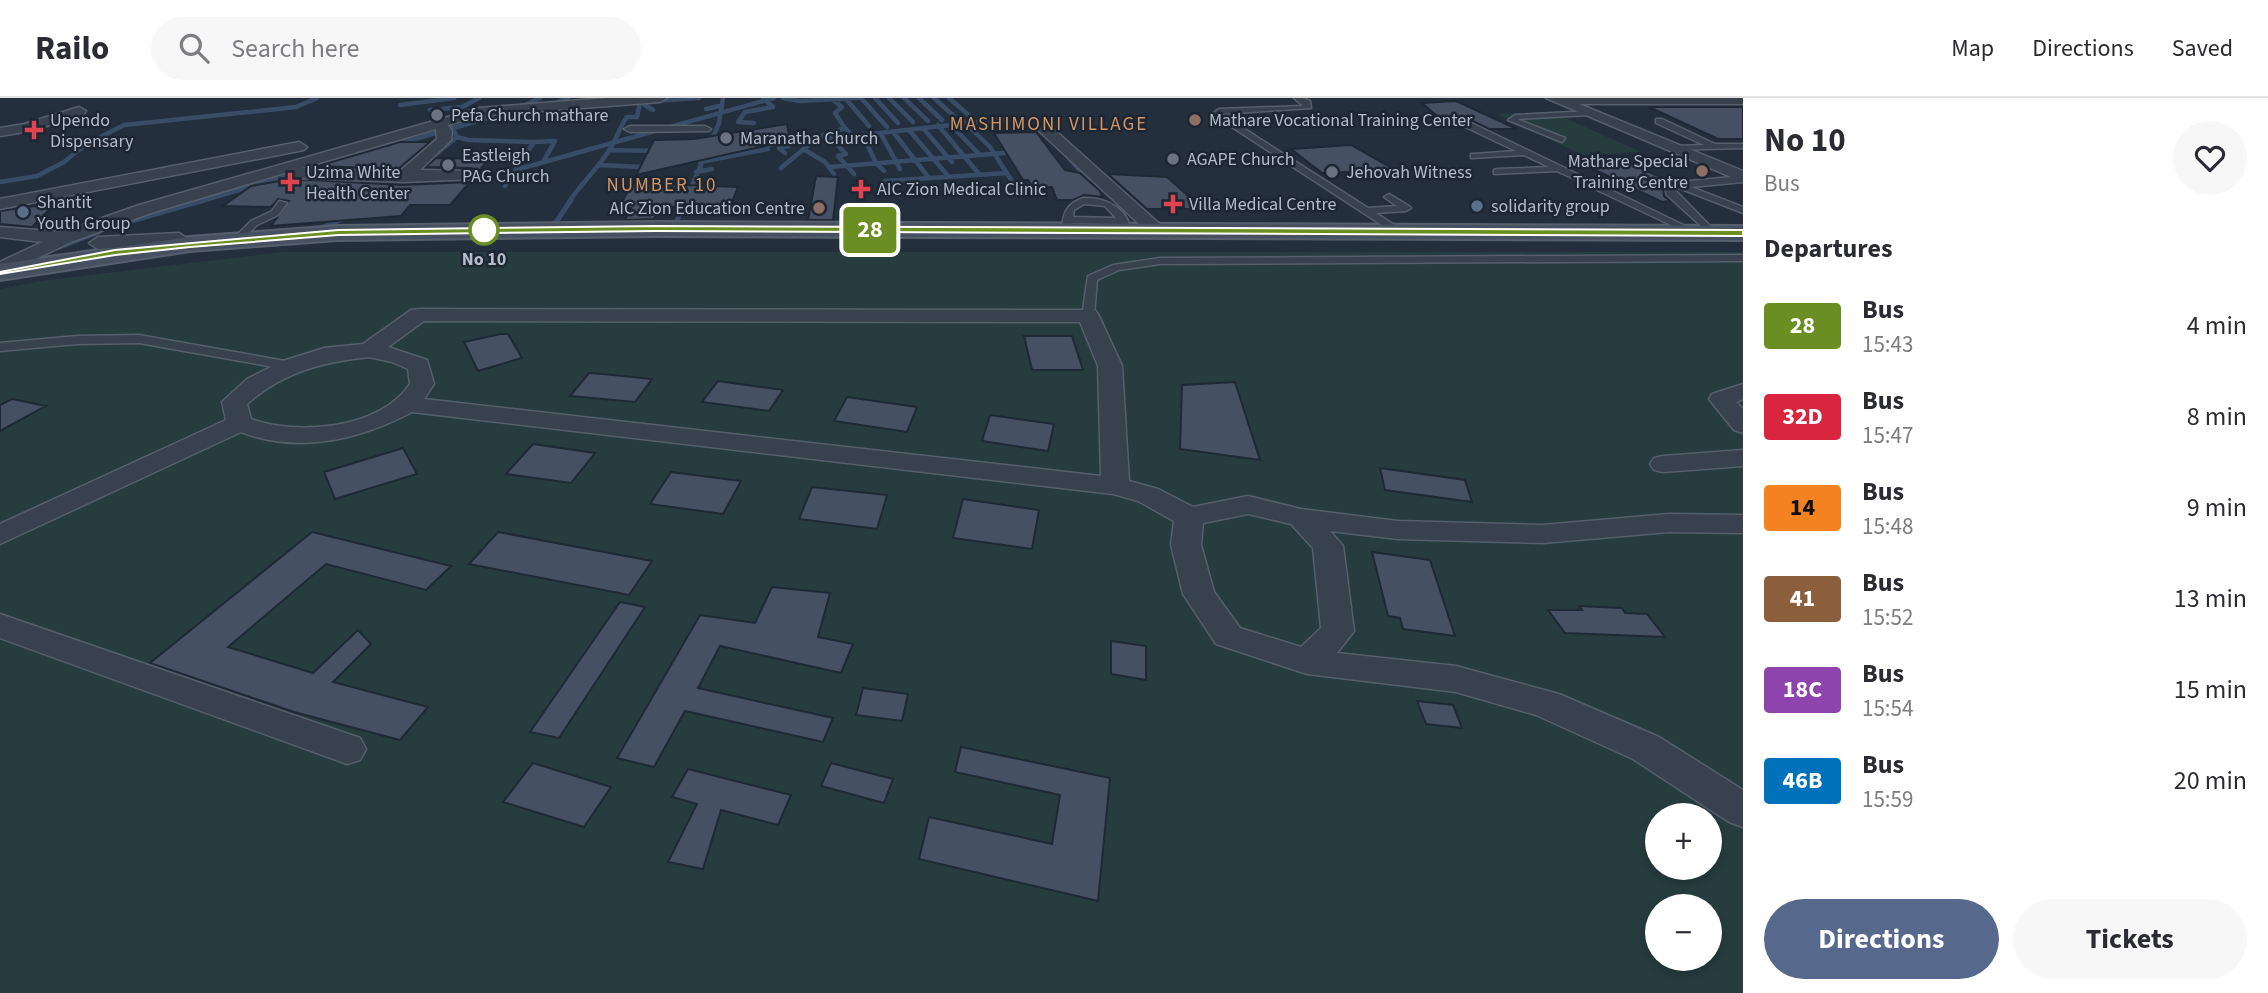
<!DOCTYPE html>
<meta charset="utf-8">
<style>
body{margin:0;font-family:"Source Sans 3",sans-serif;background:#f7f7f7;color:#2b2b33;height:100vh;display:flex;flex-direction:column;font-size:26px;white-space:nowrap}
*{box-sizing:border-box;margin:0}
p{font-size:23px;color:#7c7c81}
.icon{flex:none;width:38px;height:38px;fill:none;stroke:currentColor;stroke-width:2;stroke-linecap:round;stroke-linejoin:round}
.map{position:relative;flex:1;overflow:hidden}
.side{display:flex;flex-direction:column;background:#fff;width:525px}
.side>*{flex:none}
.badge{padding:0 14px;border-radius:5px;font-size:24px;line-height:46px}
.buttons{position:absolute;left:1645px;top:705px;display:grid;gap:14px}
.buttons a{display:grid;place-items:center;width:77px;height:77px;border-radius:50%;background:#fff;box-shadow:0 4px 10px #0003;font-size:35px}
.map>.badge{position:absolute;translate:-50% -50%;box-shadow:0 0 0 4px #fff}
h2{padding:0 21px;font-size:26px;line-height:63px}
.round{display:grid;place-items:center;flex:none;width:74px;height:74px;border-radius:37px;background:#f7f7f7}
.head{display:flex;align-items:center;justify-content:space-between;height:119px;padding:0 21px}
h1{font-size:33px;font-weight:700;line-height:52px}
.action{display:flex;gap:14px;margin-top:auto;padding:14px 21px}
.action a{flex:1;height:80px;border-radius:42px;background:#56698c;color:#fff;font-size:28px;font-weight:700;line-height:80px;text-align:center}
.action a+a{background:#f7f7f7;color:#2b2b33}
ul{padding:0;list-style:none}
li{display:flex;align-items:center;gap:21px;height:91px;padding:0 21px}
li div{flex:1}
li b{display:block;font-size:26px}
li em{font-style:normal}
li .badge{min-width:77px;font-weight:700;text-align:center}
header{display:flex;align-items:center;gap:42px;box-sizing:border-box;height:98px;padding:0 35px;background:#fff;border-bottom:2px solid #e1e1e2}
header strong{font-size:33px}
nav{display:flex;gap:38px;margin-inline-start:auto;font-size:24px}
.search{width:490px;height:63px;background:#f7f7f7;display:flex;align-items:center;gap:18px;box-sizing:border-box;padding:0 24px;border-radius:38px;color:#7c7c81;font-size:26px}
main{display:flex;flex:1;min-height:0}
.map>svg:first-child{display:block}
.green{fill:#263c3f;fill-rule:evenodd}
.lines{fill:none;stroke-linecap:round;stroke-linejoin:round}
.stream-far1{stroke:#394c67;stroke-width:4.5}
.stream{stroke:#394c67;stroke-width:5}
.building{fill:#455162;stroke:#1f2835;stroke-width:2}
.service-casing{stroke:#565f6c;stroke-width:3}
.pedestrian-casing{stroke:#565f6c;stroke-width:3}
.minor-casing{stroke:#565f6c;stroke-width:3}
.secondary-casing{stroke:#565f6c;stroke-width:4}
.service{fill:#38414e;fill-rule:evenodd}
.pedestrian{fill:#38414e;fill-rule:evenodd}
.minor{fill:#38414e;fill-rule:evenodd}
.secondary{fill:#465061;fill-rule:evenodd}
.line{fill:#6b8e23;stroke:#fff;stroke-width:2}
.worship-dot{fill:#6b7280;stroke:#1d2633;stroke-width:2.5}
.education-dot{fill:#8d6e63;stroke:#1d2633;stroke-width:2.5}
.health-dot{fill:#e0444e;stroke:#1d2633;stroke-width:2.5}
.service-dot{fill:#5c6f8a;stroke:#1d2633;stroke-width:2.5}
.stop-dot{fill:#fff;stroke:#6b8e23;stroke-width:3.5}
.labels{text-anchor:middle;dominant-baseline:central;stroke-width:5;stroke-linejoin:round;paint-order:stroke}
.far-poi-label{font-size:18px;fill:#b4bcc9;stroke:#1d2633;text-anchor:start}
.far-stop-label{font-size:18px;font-weight:bold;fill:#b4bcc9;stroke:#1d2633}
.far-neighbourhood-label{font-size:19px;letter-spacing:2px;fill:#d59563;stroke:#1d2633}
</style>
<header>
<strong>Railo</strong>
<div class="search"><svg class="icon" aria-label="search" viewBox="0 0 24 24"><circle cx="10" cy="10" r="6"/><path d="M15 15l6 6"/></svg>Search here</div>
<nav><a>Map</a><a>Directions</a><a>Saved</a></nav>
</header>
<main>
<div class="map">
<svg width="1743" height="895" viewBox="0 0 1743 895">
<rect width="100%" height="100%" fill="#242f3e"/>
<!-- green -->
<path class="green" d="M1552,14L1641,54L1582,57L1497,16Z
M284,154H1743V895H0V191L48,182ZM1657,718H1710V770H1657ZM1657,808H1710V861H1657Z"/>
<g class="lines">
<!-- stream-far1 -->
<path class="stream-far1" d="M783,0L799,3L859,0
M861,0L887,29
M875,0L898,25
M889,0L913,24
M904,0L928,23
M919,0L942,22
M934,0L954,18
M949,0L972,20
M846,1L869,28
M653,3L699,0
M558,4L568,0
M400,7L454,0
M517,11L540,0
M706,11L720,8
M430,12L462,9L479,0
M964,24L990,49L1019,94
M754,25L738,24L745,14L773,9L763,0
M950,26L979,56
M938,27L979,76
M845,30L853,38L1004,21
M923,30L952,64
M909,32L948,78
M894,35L929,80
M827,36L846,56L838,58L854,76
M881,36L900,71
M863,38L876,65L884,73
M457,39L469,42L534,44L505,88
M763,43L769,47L783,44L789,48L779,50L785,55
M534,44L555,43L544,62
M609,52L655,53
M805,52L825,64L834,76
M1068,59L1089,83
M430,61L457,39L452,29
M700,64L768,51
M599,67L641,69
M830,69L1004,55
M781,70L818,39L845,30L835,15L842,9L831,0
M519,71L774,0
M696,74L712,71
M885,83L1007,75
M0,84L37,78L64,64L85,47L124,27L296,9L317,0
M198,104L505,15
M569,104C581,86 597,71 608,54C617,42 618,31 627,19H637L640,4L653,12
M685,104L719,25L723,0"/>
<!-- stream -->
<path class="stream" d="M556,124L571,102
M676,125L686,102
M121,126L204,102
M319,131L345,120
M52,152L99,134"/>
</g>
<!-- building -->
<path class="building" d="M1456,3L1517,31H1489L1463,18L1454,21L1456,27L1461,30L1450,29L1422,5Z
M1649,9H1743V41H1718Z
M787,26L790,42L636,77L654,42L694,41Z
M1036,34L1065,72L1080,75L1100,93L1102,99L1084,97L1073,102H1057L1052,89L1034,90L1028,82H1023L994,35Z
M400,44H430L398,71L318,68Z
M1351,47L1395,72L1322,75L1291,51Z
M1613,58L1672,84L1663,89L1664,98L1670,103L1662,104L1570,60Z
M436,60L489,61L479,73L471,70L426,69Z
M1108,76L1167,79L1203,111H1147Z
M816,78L838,79L833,122H808Z
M291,81L403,87L470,84L450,107H410L401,118L271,128L289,103L278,101L271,109L223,108L251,88Z
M632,85L738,89L730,109H663L659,110L654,121L625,122L631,110H619Z
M56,105L32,129L0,126V113Z
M501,236H508L522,260L478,273L464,244Z
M1024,238H1072L1083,272H1032Z
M589,275L603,276L652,281L635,304L570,298Z
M718,283L783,292L769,313L702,304Z
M1235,284L1260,362L1180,351L1182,287Z
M847,299L917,309L907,334L834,323Z
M12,301L46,308L0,333V307Z
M990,317L1054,326L1048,353L982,343Z
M533,346L595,355L571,385L506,376Z
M403,350L417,376L335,401L324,374Z
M1380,370L1465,382L1472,404L1385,392Z
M671,374L741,383L723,416L650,406Z
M812,389L887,397L877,431L799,421Z
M963,401L1039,412L1032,451L953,440Z
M312,434L451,468L426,492L326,466L228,549L313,575L358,532L371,546L333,584L428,609L400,642L294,614L150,565Z
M498,434L652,463L629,497L469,466Z
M1372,454L1430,462L1455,538L1403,531L1400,520L1388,518Z
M772,489L830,495L818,539L853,546L841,575L720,548L698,590L833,620L823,644L685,613L654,669L617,660L700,517L755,525Z
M620,504L645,509L559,640L530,634Z
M1579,508L1622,510L1625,515L1647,516L1665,539L1565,535L1548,512H1582Z
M1111,543L1146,548V582L1111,576Z
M863,590L908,596L902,623L856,617Z
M1417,603L1453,607L1462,630L1426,626Z
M961,649L1110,680L1098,803L919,761L929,719L1052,746L1060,697L955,674Z
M533,665L611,689L584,729L503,704Z
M831,665L893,681L884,705L821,688Z
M688,671L791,697L778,727L721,712L703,771L668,764L697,706L672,699Z"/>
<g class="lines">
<!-- service casing -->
<g class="service-casing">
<path id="service" d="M1294,0H1303L1310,3L1311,10L1221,16L1368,110L1397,108L1384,99L1389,96L1409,108L1411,110L1406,113L1376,115L1400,131V135H1394L1212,16L1219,11L1303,8Z
M1592,13L1589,17L1517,21L1565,40L1562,44L1508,22L1515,17Z
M1457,21H1463L1700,135L1692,137L1557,73L1494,76V72L1497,71L1549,69L1524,57L1471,60V56H1474L1516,53L1457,25Z
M1656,21H1662L1715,46H1743V50L1671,52L1674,48L1704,47L1656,25Z
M1743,78V84L1691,89L1743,109V115L1679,90L1674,91L1715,133L1717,135L1712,138L1667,97L1665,90L1679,84Z
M1084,100C1106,99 1131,112 1130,135H1124L1119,126L1072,125L1069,135H1063C1061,118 1066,105 1084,100ZM1084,106L1105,108L1116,120L1073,119L1074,112Z
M279,103L287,105L278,117L257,127L241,143H235V139L251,123L272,113Z
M1743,157V163L1160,166L1119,172L1097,182L1094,218L1088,221L1082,218L1088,178L1113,167L1160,160Z
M139,237L291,264L297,268L291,272L139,245L77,246L0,253V245L77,238Z"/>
</g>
<!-- pedestrian casing -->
<g class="pedestrian-casing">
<path id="pedestrian" d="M705,28L711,31L709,33L630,34L624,31L630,28Z"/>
</g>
<!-- minor casing -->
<g class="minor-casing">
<path id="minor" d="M607,0H667L660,4L480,18L448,27L452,33L451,42L420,72L471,73L477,75L479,78L477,81L403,84L296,80L290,78L288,74L151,115L71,144L0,178V164L42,144L0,139V129L62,134L139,107L479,10ZM436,31L437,41L399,74L302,70Z
M1546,0H1743V6H1579L1743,73V84Z
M79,9L86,13L84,16L31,33L0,38V30L24,26Z
M1043,25L1048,26L1163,129L1166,133L1163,137H1151L1038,32L1036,29L1038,26Z
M299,44L307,49L304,52L0,111V101Z
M179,135L188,141L181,152H167L165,147L98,151L89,145L98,139Z
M419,211L1088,212L1096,213L1099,218L1122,268L1129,383L1158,391L1193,409L1248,398L1301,411L1398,423L1543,427L1669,416L1743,417V435L1669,434L1543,445L1398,441L1330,433L1343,448L1354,533L1337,555L1456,568L1559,596L1659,639L1743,692V729L1729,724L1633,661L1536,617L1456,594L1307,576L1216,546L1183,496L1171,447L1174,423L1138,403L1113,396L412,314C359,342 299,356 241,334L0,446V426L226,322L222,304L247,281L283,263L324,250L363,246L411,212ZM424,223L1080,224L1098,268L1101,378L424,301L434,286L427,262L388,249ZM369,259L392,264L408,271L410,286C380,331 298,338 251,321L247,306C283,274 323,264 369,259ZM1248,416L1291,426L1313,450L1321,530L1301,549L1240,530L1214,494L1201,447L1203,425Z
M1743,286V301L1736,304L1743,311V335L1734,332L1709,301L1712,296Z
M1743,352V368L1663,374L1654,372L1650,366L1654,360L1663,358Z
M0,516L360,640L366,651L360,662L347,666L0,540Z"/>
</g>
<!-- secondary casing -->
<g class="secondary-casing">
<path id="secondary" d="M656,124L1743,128V142L656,138L338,142L190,153L0,182V166L190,139L338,128Z"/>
</g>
<!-- service -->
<use href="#service" class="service"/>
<!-- pedestrian -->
<use href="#pedestrian" class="pedestrian"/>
<!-- minor -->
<use href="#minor" class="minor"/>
<!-- secondary -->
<use href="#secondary" class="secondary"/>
</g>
<!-- line -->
<path class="line" d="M656,128L1743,132V138L656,133L338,137L190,149L115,157L0,176V174L115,152L338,132Z"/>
<!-- markers -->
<g class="worship-dot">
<circle cx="437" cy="17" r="7"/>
<circle cx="726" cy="40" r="7"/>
<circle cx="1173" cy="61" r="7"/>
<circle cx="448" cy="67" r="7"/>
<circle cx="1332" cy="74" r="7"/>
</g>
<g class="education-dot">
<circle cx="1195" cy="22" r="7"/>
<circle cx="1702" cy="73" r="7"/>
<circle cx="819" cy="110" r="7"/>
</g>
<g class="health-dot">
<path d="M30.5 21.5h7v7h7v7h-7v7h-7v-7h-7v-7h7z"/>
<path d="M286.5 73.5h7v7h7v7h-7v7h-7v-7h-7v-7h7z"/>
<path d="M857.5 80.5h7v7h7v7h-7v7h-7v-7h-7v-7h7z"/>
<path d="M1169.5 95.5h7v7h7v7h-7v7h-7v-7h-7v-7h7z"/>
</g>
<g class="service-dot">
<circle cx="1477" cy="108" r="7"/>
<circle cx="23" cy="114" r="7"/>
</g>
<circle class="stop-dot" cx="484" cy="132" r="14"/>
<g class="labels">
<!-- far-poi labels -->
<g class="far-poi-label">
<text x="451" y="17">Pefa Church mathare</text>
<text x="50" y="22">Upendo<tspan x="50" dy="21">Dispensary</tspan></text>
<text x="1209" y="22">Mathare Vocational Training Center</text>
<text x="740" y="40">Maranatha Church</text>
<text x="462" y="57">Eastleigh<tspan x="462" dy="21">PAG Church</tspan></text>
<text x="1187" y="61">AGAPE Church</text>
<text x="1688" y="63" text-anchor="end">Mathare Special<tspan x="1688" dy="21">Training Centre</tspan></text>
<text x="306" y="74">Uzima White<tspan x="306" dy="21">Health Center</tspan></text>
<text x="1346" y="74">Jehovah Witness</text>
<text x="877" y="91">AIC Zion Medical Clinic</text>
<text x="37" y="104">Shantit<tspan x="37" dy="21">Youth Group</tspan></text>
<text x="1189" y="106">Villa Medical Centre</text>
<text x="1491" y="108">solidarity group</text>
<text x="805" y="110" text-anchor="end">AIC Zion Education Centre</text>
</g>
<!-- far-stop labels -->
<g class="far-stop-label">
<text x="484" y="161">No 10</text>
</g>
<!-- far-neighbourhood labels -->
<g class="far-neighbourhood-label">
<text x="1049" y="26">MASHIMONI VILLAGE</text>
<text x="662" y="87">NUMBER 10</text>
</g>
</g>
</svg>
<div class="buttons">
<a>+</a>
<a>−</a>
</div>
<b class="badge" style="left:870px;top:132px;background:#6b8e23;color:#fff">28</b>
</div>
<section class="side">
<div class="head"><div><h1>No 10</h1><p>Bus</p></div><a class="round"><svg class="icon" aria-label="heart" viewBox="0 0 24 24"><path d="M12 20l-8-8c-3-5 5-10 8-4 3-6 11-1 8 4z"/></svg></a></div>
<h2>Departures</h2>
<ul>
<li><span class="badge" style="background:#6b8e23;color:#fff">28</span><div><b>Bus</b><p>15:43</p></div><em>4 min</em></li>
<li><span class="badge" style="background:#d7263d;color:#fff">32D</span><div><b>Bus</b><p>15:47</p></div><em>8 min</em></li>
<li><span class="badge" style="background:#f58220;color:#111">14</span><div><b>Bus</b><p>15:48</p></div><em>9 min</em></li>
<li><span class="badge" style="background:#8b5e3c;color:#fff">41</span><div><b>Bus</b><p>15:52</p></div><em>13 min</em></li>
<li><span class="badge" style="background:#8e44ad;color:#fff">18C</span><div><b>Bus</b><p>15:54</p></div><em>15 min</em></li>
<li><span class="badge" style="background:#0072bc;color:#fff">46B</span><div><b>Bus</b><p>15:59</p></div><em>20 min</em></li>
</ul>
<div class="action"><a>Directions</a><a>Tickets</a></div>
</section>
</main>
